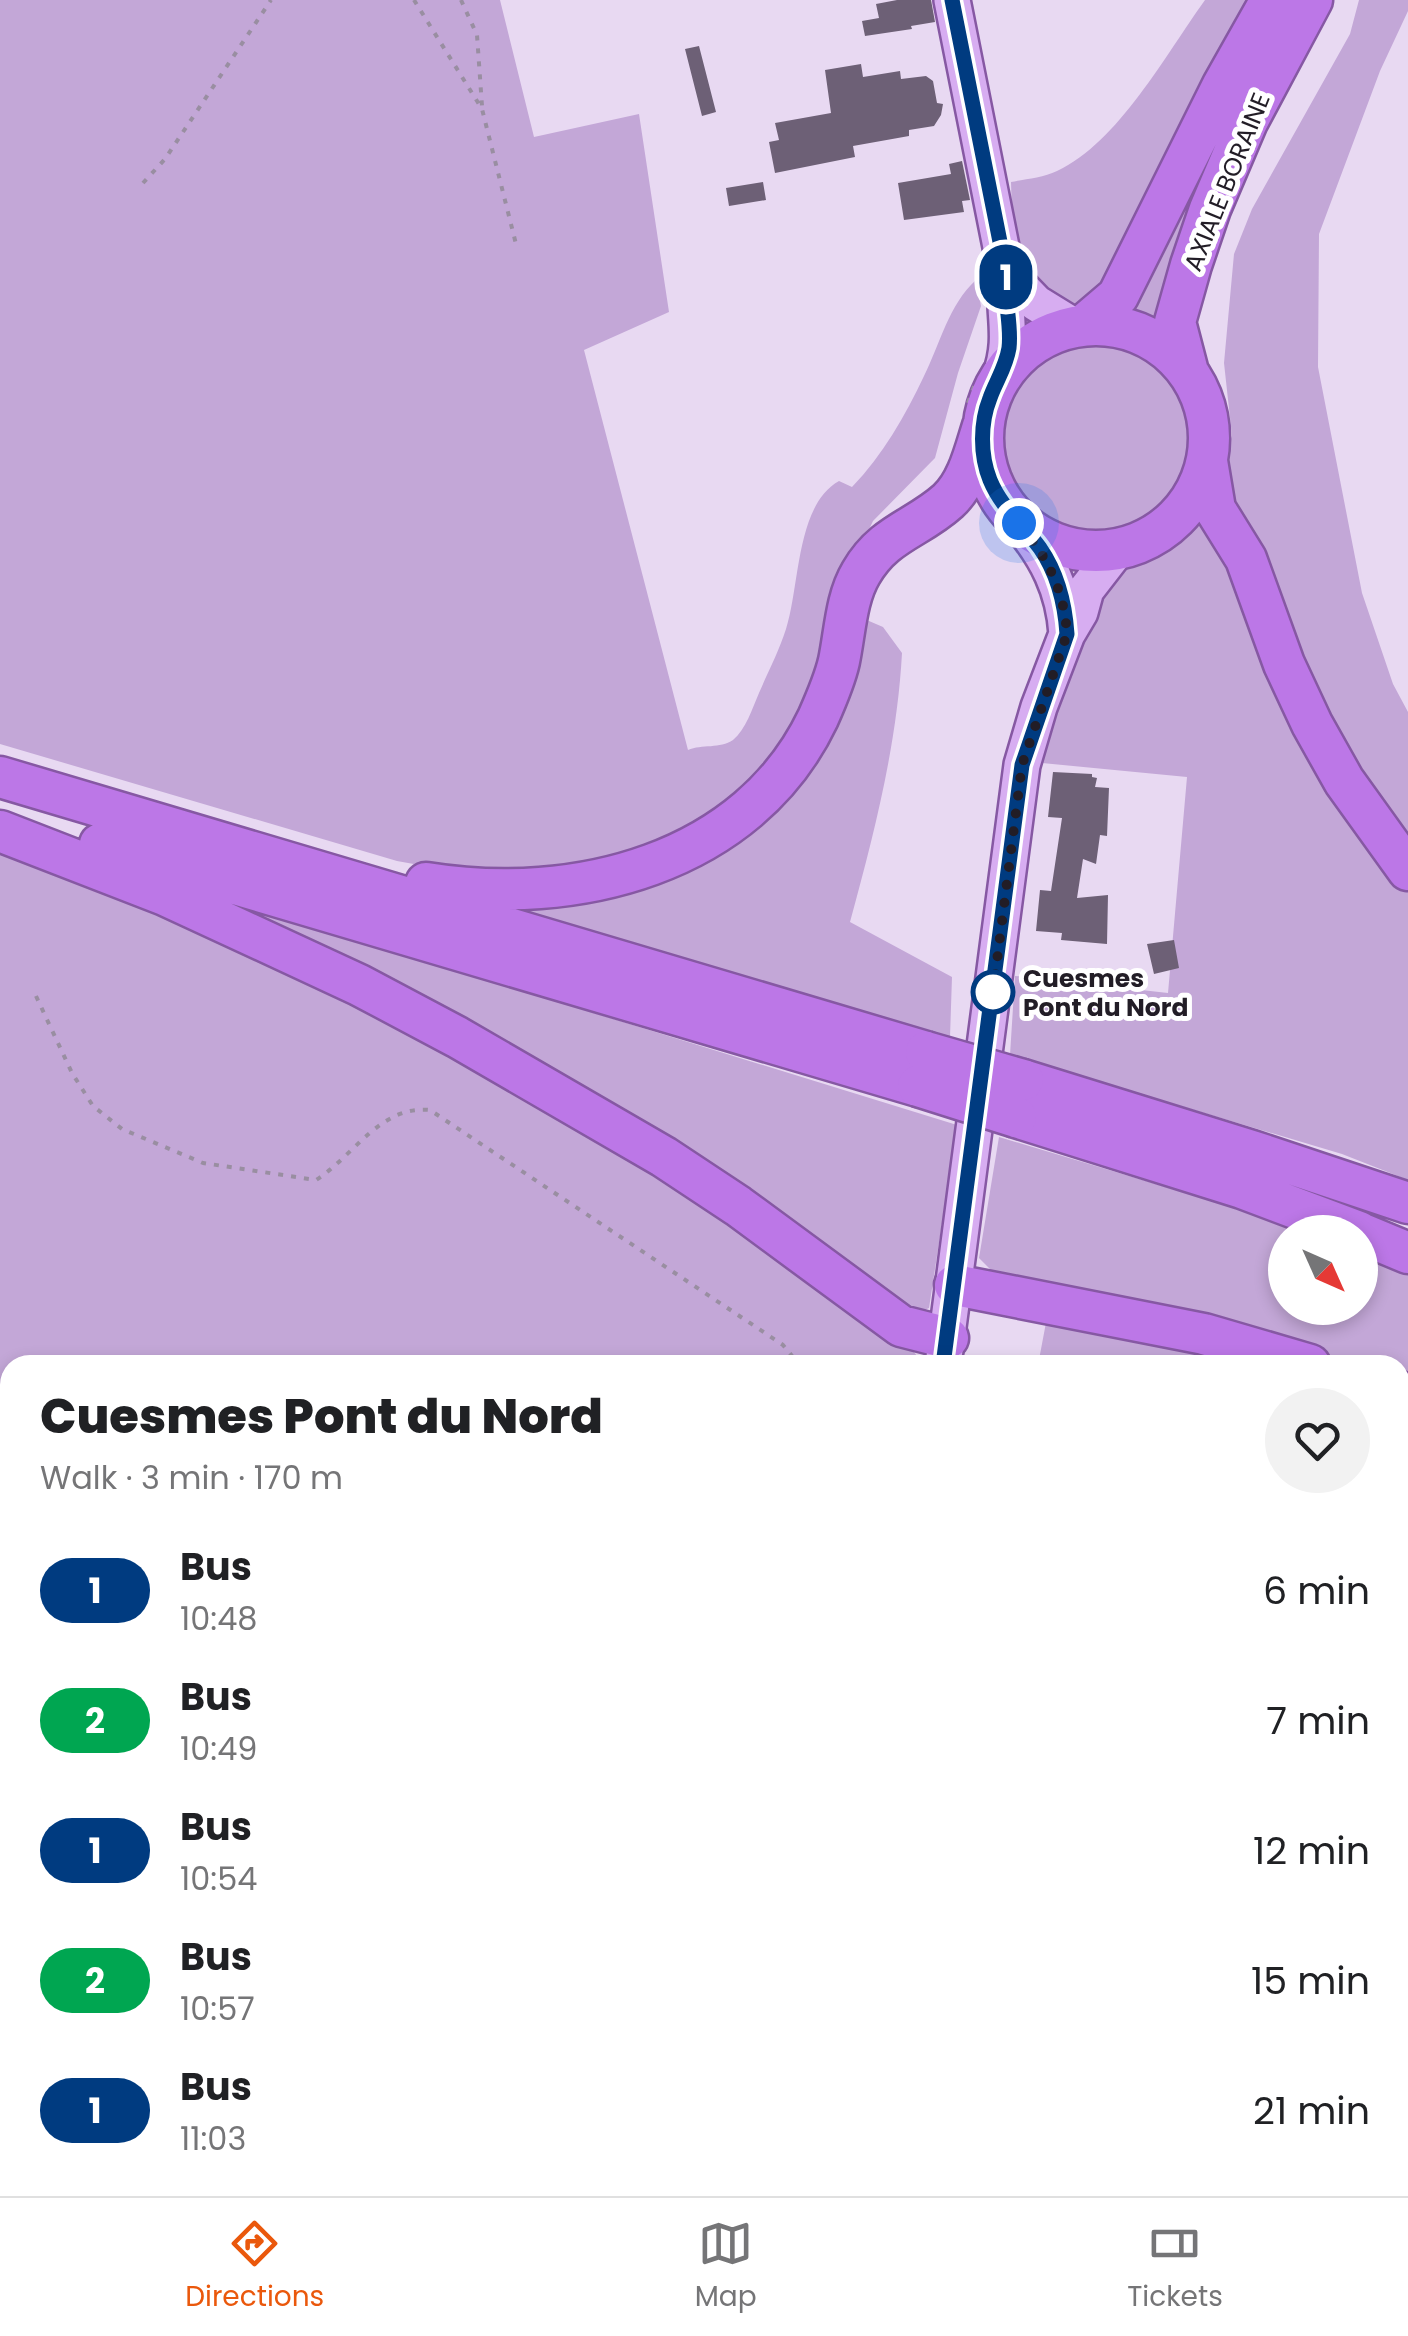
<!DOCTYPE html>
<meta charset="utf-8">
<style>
body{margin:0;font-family:Poppins,sans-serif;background:#f2f2f2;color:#202124;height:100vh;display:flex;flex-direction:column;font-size:38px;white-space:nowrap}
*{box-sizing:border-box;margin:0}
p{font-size:32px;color:#757577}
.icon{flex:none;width:55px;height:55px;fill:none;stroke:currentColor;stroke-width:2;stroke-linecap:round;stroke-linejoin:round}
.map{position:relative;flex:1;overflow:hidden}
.panel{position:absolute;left:0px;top:1355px;width:1410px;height:842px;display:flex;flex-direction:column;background:#fff;border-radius:30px 30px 0 0;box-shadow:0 5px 15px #0003}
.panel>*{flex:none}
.badge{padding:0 20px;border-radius:32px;font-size:35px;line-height:65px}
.needle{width:65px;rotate:135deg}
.buttons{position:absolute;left:1268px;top:1215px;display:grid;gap:20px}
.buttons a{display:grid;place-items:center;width:110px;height:110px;border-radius:50%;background:#fff;box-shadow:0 5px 15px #0003;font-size:50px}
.you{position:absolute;width:50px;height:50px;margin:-25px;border:8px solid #fff;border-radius:50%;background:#1a73e8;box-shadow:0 0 0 15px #1a73e833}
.map>.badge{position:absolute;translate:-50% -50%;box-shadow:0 0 0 5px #fff}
.round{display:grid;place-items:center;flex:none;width:105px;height:105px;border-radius:52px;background:#f2f2f2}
.head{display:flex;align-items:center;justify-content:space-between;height:170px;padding:0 40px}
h1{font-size:48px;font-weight:800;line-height:75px}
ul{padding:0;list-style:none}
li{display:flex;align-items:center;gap:30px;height:130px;padding:0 40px}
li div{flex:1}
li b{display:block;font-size:38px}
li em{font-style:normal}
li .badge{min-width:110px;font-weight:700;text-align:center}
.tab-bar{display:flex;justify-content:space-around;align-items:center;height:140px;border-top:2px solid #e0e0e0;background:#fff;font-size:28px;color:#757577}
.tab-bar a{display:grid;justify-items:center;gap:5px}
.tab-bar .current{color:#ea580c}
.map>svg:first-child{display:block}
.green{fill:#c3a7d7}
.building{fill:#6d6076}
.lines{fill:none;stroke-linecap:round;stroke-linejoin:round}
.major-casing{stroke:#8658a3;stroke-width:40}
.highway-casing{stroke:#8658a3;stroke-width:45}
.path{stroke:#998ea1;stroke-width:4;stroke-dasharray:5 8;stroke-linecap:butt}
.major{stroke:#d7adf1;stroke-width:35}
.highway{stroke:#bc77e7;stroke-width:40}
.highway-bridge-casing{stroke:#8658a3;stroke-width:45;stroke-linecap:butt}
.highway-bridge{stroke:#bc77e7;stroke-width:40}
.line-casing{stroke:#fff;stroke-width:22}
.line{stroke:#003b80;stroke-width:15}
.walk{stroke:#221d26;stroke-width:10;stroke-dasharray:0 18}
.stop-dot{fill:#fff;stroke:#003b80;stroke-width:5}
.labels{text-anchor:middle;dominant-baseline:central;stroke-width:10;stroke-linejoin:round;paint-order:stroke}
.street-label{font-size:25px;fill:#221d26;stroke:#fff}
.stop-label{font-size:25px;font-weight:bold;fill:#221d26;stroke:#fff;text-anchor:start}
</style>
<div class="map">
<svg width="1408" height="2196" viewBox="0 0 1408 2196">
<rect width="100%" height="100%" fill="#e8d9f2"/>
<!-- green -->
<path class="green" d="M0,0H500L534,137L639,114L669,312L584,350L688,750C702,744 720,749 733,740C746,729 752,709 759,693C768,672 779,651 786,629C800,585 796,505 839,481L852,487C883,455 905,416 924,376C940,344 949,304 976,280L981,306L958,373L935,458L873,521L840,591L816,684L762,771L708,820L610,864L469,874L397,861L0,744Z
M1205,0H1253L1107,289L1076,309L1038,297L1013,248L1011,182C1025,179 1043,178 1057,171C1118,143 1166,54 1205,0Z
M1285,0L1167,330L1147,316L1124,310Z
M1359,0H1408V11L1380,71L1319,234L1318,367L1362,593L1393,684L1408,712V847L1331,724L1231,510L1224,461L1232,436L1224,363L1234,254L1252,209L1350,34Z
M998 441a97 97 0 1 1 194 0a97 97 0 1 1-194 0Z
M1200,506L1408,887V1180L1342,1154L1010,1055L1015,976L1168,993L1187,777L1042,763L1045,756L1041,754L1090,611L1127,559L1161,544Z
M862,618L883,627L902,653C897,745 874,834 850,922L952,977L950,1037L701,964L684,966L500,912L731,830Z
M0,845L236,939L606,1137L910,1347L924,1365H10V1512L0,1511Z
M163,880L957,1125L929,1308L914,1315Z
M999,1137L1239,1209L1302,1232H1285V1308H1360V1255L1408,1274V1384L1400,1382V1365H1348L1215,1327L1001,1280L979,1258Z
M1048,1312L1254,1365H1038Z
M1408,1979V2196H1331L1326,2188H1400V1983Z
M875,2188H1263L1259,2196H875Z"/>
<!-- building -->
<path class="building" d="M897,0H931L935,22L911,26L912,29L865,36L862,21L879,18L876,4Z
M699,46L716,112L702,116L685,49Z
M861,64L863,77L900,71L901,79L926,76L933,81L937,103L943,104L941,115L934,126L909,130V136L853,146L855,157L775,173L769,142L779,140L775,123L831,113L825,70Z
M962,161L970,200L962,201L964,212L904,220L898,183L951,174L949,164Z
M763,182L766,200L729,206L726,188Z
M1053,772L1092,774V777L1097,778L1095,787L1109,788L1107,836L1100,835L1096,864L1083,859L1077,898L1108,895L1107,944L1061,940L1062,933L1036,931L1040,890L1051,891L1062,818L1048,817Z
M1174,940L1179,968L1154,974L1147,944Z"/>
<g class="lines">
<!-- major casing -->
<g class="major-casing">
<path id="major" d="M952,0L1006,272C1002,312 1015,337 1000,377
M1006,272L1036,303L1075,327
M1019,523C1047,557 1064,589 1067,634
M943,1365L1022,765L1039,707L1067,634L1080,612L1086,590L1117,550
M857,2188V2196"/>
</g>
<!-- highway casing -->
<g class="highway-casing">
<path id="highway" d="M983 438a113 113 0 1 1 226 0a113 113 0 1 1-226 0Z
M1084,325L1118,296L1223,85L1271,0
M1188,372L1175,322L1191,265L1210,209L1247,122L1312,0
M1207,461L1215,509L1246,559L1284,664L1312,724L1344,781L1408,870
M0,777L926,1052
M0,831L165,895L359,985L457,1037L664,1157L738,1206L901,1326L948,1338
M100,844L918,1086
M426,883C574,907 748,865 818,718C826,700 835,679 839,661C845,632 846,598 861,573C884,533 917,529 948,501C968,483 975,451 983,426
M1023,1080L1252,1151L1408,1203
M1016,1117L1242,1188L1359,1232
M1360,1233L1408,1253
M955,1285L1204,1334L1310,1365
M1400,1392L1408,1395"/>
</g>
<!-- path -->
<path class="path" d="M414,0L482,109L516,244
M461,0L477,35L482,106
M143,183L165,159L271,0
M968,403L975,384
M36,996L72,1073L93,1106L122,1129L203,1163L316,1180C354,1156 380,1105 430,1110L783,1345L797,1362L796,1365
M1400,1983L1408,1979
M1303,2196L1306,2188"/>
<!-- major -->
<use href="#major" class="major"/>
<!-- highway -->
<use href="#highway" class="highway"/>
<!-- highway-bridge casing -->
<g class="highway-bridge-casing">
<path id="highway-bridge" d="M926,1052L1023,1080
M918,1086L1016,1117"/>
</g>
<!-- highway-bridge -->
<use href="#highway-bridge" class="highway-bridge"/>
</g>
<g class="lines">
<!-- line casing -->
<g class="line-casing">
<path id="line" d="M943,1365L1022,765L1067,634C1065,604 1058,574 1040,548C1023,525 1001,507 990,480C980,455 980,423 990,398C996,381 1006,367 1009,348C1012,323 1003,298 1006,272L952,0"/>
</g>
<!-- line -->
<use href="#line" class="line"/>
<!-- walk -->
<path class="walk" d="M993,992L1022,765L1067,634C1064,589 1047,557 1019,523"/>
</g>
<!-- markers -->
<circle class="stop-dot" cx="993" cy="992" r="20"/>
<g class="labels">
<!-- street labels -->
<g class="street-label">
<text transform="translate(1227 182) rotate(-68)">AXIALE BORAINE</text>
</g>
<!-- stop labels -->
<g class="stop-label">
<text x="1023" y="978">Cuesmes<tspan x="1023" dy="29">Pont du Nord</tspan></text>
</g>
</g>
</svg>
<div class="buttons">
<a><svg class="needle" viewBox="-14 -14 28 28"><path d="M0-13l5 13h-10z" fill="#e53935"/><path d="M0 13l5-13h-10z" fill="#757577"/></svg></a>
</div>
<div class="you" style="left:1019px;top:523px"></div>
<b class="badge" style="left:1006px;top:277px;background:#003b80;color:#fff">1</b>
<section class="panel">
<div class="head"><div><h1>Cuesmes Pont du Nord</h1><p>Walk · 3 min · 170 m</p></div><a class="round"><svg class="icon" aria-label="heart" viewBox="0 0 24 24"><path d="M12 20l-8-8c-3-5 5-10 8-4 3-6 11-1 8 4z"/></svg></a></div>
<ul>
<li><span class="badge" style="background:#003b80;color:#fff">1</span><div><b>Bus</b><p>10:48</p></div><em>6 min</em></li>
<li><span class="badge" style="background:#00a651;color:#fff">2</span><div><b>Bus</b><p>10:49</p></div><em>7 min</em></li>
<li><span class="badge" style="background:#003b80;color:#fff">1</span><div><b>Bus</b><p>10:54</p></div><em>12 min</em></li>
<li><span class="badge" style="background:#00a651;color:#fff">2</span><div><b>Bus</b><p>10:57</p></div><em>15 min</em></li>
<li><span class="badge" style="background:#003b80;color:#fff">1</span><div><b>Bus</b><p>11:03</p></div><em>21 min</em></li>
</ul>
</section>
</div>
<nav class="tab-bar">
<a class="current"><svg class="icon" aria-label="directions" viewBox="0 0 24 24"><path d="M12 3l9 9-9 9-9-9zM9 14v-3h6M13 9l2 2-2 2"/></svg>Directions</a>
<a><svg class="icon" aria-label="map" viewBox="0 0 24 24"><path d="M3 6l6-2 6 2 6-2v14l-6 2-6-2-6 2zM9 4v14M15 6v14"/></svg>Map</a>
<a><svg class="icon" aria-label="tickets" viewBox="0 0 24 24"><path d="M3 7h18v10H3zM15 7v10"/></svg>Tickets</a>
</nav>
